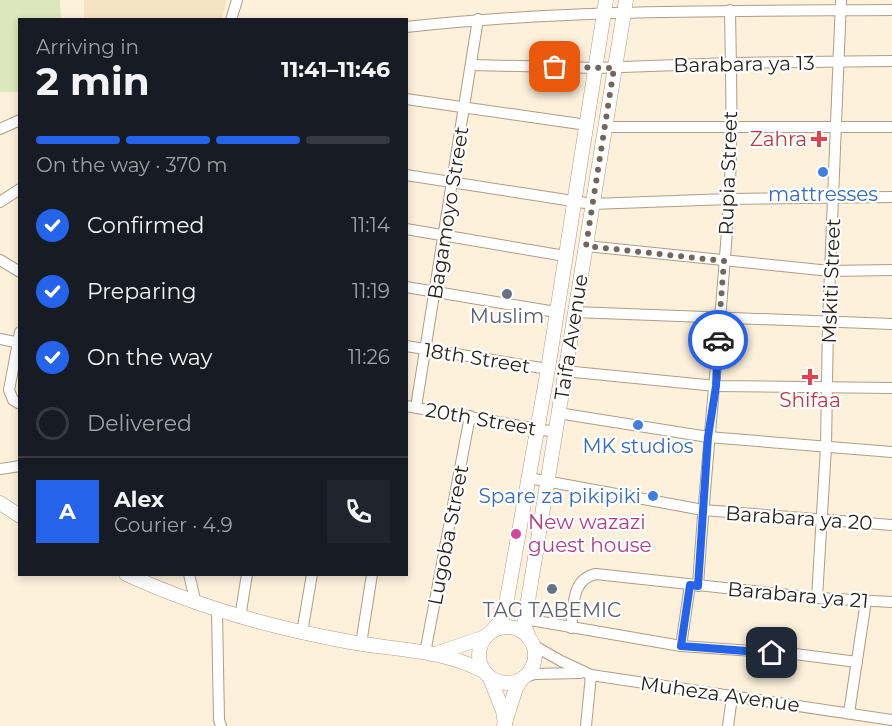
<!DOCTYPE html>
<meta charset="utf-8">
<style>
body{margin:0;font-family:Montserrat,sans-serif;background:#20242c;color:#f1f3f6;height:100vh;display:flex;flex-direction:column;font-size:22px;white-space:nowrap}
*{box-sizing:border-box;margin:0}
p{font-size:20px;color:#9ea1a6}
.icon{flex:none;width:33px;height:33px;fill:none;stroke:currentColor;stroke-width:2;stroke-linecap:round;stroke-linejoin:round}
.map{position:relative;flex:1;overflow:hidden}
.panel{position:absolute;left:18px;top:18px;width:390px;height:558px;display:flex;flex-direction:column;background:#171b24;border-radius:0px;box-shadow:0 3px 9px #0003}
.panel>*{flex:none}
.pin{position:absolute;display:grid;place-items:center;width:51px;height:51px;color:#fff;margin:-26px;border-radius:12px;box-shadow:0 3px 9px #0006}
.courier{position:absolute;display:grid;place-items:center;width:60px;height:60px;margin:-30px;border:4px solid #2563eb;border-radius:50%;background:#fff;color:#222;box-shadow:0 2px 8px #0007}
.summary em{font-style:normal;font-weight:700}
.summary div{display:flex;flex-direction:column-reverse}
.summary{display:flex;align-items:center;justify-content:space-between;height:102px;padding:0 18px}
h1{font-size:39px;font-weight:700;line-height:45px}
.bar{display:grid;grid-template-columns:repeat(4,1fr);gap:9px 6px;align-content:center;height:72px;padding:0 18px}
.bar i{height:8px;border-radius:4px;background:#363941}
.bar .selected{background:#2563eb}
.bar p{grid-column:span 4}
.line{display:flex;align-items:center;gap:15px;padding:0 18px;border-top:2px solid #363941}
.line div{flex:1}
.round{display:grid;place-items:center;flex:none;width:63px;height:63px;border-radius:0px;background:#20242c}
ol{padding:0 18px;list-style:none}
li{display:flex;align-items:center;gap:18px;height:66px}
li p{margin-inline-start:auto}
li .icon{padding:6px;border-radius:50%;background:#2563eb;color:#fff;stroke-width:4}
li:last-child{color:#9ea1a6}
li i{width:33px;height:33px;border:3px solid #363941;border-radius:50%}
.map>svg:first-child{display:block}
.built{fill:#f6e3c3}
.green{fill:#dde7bd}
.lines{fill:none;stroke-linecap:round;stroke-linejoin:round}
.minor-casing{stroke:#ac9e86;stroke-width:12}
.major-casing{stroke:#ac9e86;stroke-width:15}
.minor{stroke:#fff;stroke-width:10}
.major{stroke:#fff;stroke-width:14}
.done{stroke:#71685b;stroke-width:6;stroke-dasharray:0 10.8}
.route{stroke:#2563eb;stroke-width:8}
.health-dot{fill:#e0444e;stroke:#fff;stroke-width:2}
.shop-dot{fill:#3f7fe0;stroke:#fff;stroke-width:2}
.worship-dot{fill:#6b7280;stroke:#fff;stroke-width:2}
.hotel-dot{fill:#d1479c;stroke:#fff;stroke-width:2}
.labels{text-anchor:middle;stroke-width:4.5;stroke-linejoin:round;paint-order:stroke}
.street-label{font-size:20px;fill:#251f16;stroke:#fff}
.health-label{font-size:20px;fill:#be3a42;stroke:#fff;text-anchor:end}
.shop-label{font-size:20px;fill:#366cbe;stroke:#fff}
.worship-label{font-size:20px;fill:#5b616d;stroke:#fff}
.hotel-label{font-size:20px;fill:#b23c85;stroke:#fff;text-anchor:start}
</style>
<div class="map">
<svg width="892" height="726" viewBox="0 0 892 726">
<rect width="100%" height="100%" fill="#fdf1dc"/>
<!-- built -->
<polygon class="built" points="84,0 227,0 222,20 84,19"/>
<!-- green -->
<polygon class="green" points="0,0 60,0 61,19 20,20 19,92 0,92"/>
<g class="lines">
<defs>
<g id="minor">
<polyline points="231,20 237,0"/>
<path d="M 406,27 C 569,9 729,11 892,10"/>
<polyline points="472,65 596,68 731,63 892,61"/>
<polyline points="406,99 587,125"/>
<polyline points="605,127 892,127"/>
<polyline points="0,129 20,120"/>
<polyline points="406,175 592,204 729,199 892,197"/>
<polyline points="0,202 20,189"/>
<polyline points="406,229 565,256"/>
<polyline points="586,246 830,271 892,270"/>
<polyline points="0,260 20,272"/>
<polyline points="406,287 556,312"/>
<polyline points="574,312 892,324"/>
<polyline points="20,332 9,390 13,400 20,404"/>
<polyline points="0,339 20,343"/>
<polyline points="406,346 548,369"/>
<polyline points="564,371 716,386 892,388"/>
<polyline points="406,406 555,432"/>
<polyline points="416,407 478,19"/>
<polyline points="558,413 708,437 892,452"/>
<polyline points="0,469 20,466"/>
<polyline points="529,478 703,510 892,525"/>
<polyline points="189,574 196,604"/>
<path d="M 698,586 C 706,457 721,330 729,201 C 733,138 731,74 730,10"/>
<polyline points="817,598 826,447 828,322 841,0"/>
<polyline points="217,611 219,720 221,726"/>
<polyline points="240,618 247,574"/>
<polyline points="525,619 681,646 795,654 857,662"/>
<path d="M 571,628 C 574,606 571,579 596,574 L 817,598 L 892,602"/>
<polyline points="302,633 312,574"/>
<polyline points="361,644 372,574"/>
<polyline points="533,645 561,661 591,675 892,720"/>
<polyline points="681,646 690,585"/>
<polyline points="425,653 470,416"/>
<polyline points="525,677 535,674 580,673"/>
<polyline points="849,713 866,601"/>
<polyline points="586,726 591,675"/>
<polyline points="728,726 732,697"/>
</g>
<g id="major">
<polyline points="0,503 20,516"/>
<path d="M 126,574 C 197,607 269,627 345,641 C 391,650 442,649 483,671"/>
<circle cx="507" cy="655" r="28"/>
<polyline points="491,632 501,621 505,610 548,369 606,0"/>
<polyline points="529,638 524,624 525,619 626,0"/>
<polyline points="435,654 485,637"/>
<polyline points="490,678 503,711 505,724"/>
<polyline points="504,726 516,688 521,680"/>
</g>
</defs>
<!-- minor casing -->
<use href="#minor" class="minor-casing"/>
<!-- major casing -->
<use href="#major" class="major-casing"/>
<!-- minor -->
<use href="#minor" class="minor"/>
<!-- major -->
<use href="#major" class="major"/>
</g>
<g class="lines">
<!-- done -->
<polyline class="done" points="555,67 614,68 586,246 724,261 718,340"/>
<!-- route -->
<polyline class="route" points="718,340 716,386 708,437 698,586 690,585 681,646 772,653"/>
</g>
<!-- markers -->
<g class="health-dot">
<path d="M816 130h6v6h6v6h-6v6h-6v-6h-6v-6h6z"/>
<path d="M807 368h6v6h6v6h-6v6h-6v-6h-6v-6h6z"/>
</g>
<g class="shop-dot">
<circle cx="823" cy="172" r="6"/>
<circle cx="638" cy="425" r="6"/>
<circle cx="653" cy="496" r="6"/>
</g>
<g class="worship-dot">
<circle cx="507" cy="294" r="6"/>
<circle cx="552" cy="589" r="6"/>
</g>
<circle class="hotel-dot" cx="516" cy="534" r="6"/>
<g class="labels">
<!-- street labels -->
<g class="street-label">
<text transform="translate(744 64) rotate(-1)" y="7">Barabara ya 13</text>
<text transform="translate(728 173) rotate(-88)" y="7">Rupia Street</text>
<text transform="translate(448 213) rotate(-81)" y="7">Bagamoyo Street</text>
<text transform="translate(831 281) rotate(-88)" y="7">Mskiti Street</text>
<text transform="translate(571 337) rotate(-81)" y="7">Taifa Avenue</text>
<text transform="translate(477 358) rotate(9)" y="7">18th Street</text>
<text transform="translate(481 419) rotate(10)" y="7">20th Street</text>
<text transform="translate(799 518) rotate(4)" y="7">Barabara ya 20</text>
<text transform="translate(448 535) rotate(-79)" y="7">Lugoba Street</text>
<text transform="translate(798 595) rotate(5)" y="7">Barabara ya 21</text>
<text transform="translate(720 694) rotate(8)" y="7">Muheza Avenue</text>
</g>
<!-- health labels -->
<g class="health-label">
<text x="807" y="146">Zahra</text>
<text x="810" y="407" text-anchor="middle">Shifaa</text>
</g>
<!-- shop labels -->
<g class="shop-label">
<text x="823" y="201">mattresses</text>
<text x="638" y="453">MK studios</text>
<text x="641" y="503" text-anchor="end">Spare za pikipiki</text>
</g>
<!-- worship labels -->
<g class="worship-label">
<text x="507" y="323">Muslim</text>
<text x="552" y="617">TAG TABEMIC</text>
</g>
<!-- hotel labels -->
<g class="hotel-label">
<text x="528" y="529">New wazazi<tspan x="528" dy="23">guest house</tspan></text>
</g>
</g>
</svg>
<div class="pin" style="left:555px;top:67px;background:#ea580c"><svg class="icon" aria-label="bag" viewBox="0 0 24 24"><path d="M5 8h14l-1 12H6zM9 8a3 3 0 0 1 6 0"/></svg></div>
<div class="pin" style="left:772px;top:653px;background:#1f2937"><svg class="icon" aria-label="home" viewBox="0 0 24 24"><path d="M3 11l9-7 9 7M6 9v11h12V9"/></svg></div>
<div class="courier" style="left:718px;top:340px"><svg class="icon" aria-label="car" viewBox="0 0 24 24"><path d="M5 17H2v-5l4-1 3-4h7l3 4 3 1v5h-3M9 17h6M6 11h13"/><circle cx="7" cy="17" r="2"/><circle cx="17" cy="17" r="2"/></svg></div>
<section class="panel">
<div class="summary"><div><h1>2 min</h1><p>Arriving in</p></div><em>11:41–11:46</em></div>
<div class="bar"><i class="selected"></i><i class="selected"></i><i class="selected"></i><i></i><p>On the way · 370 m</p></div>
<ol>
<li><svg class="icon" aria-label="check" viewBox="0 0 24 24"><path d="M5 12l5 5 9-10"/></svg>Confirmed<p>11:14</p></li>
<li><svg class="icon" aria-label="check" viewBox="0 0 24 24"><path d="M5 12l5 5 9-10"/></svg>Preparing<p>11:19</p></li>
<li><svg class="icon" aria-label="check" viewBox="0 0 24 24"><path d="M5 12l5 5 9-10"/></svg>On the way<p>11:26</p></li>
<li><i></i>Delivered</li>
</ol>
<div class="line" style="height:108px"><b class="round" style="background:#2563eb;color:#fff">A</b><div><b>Alex</b><p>Courier · 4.9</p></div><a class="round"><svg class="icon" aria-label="phone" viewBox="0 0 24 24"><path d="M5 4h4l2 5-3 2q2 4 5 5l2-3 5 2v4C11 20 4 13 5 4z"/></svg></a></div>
</section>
</div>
